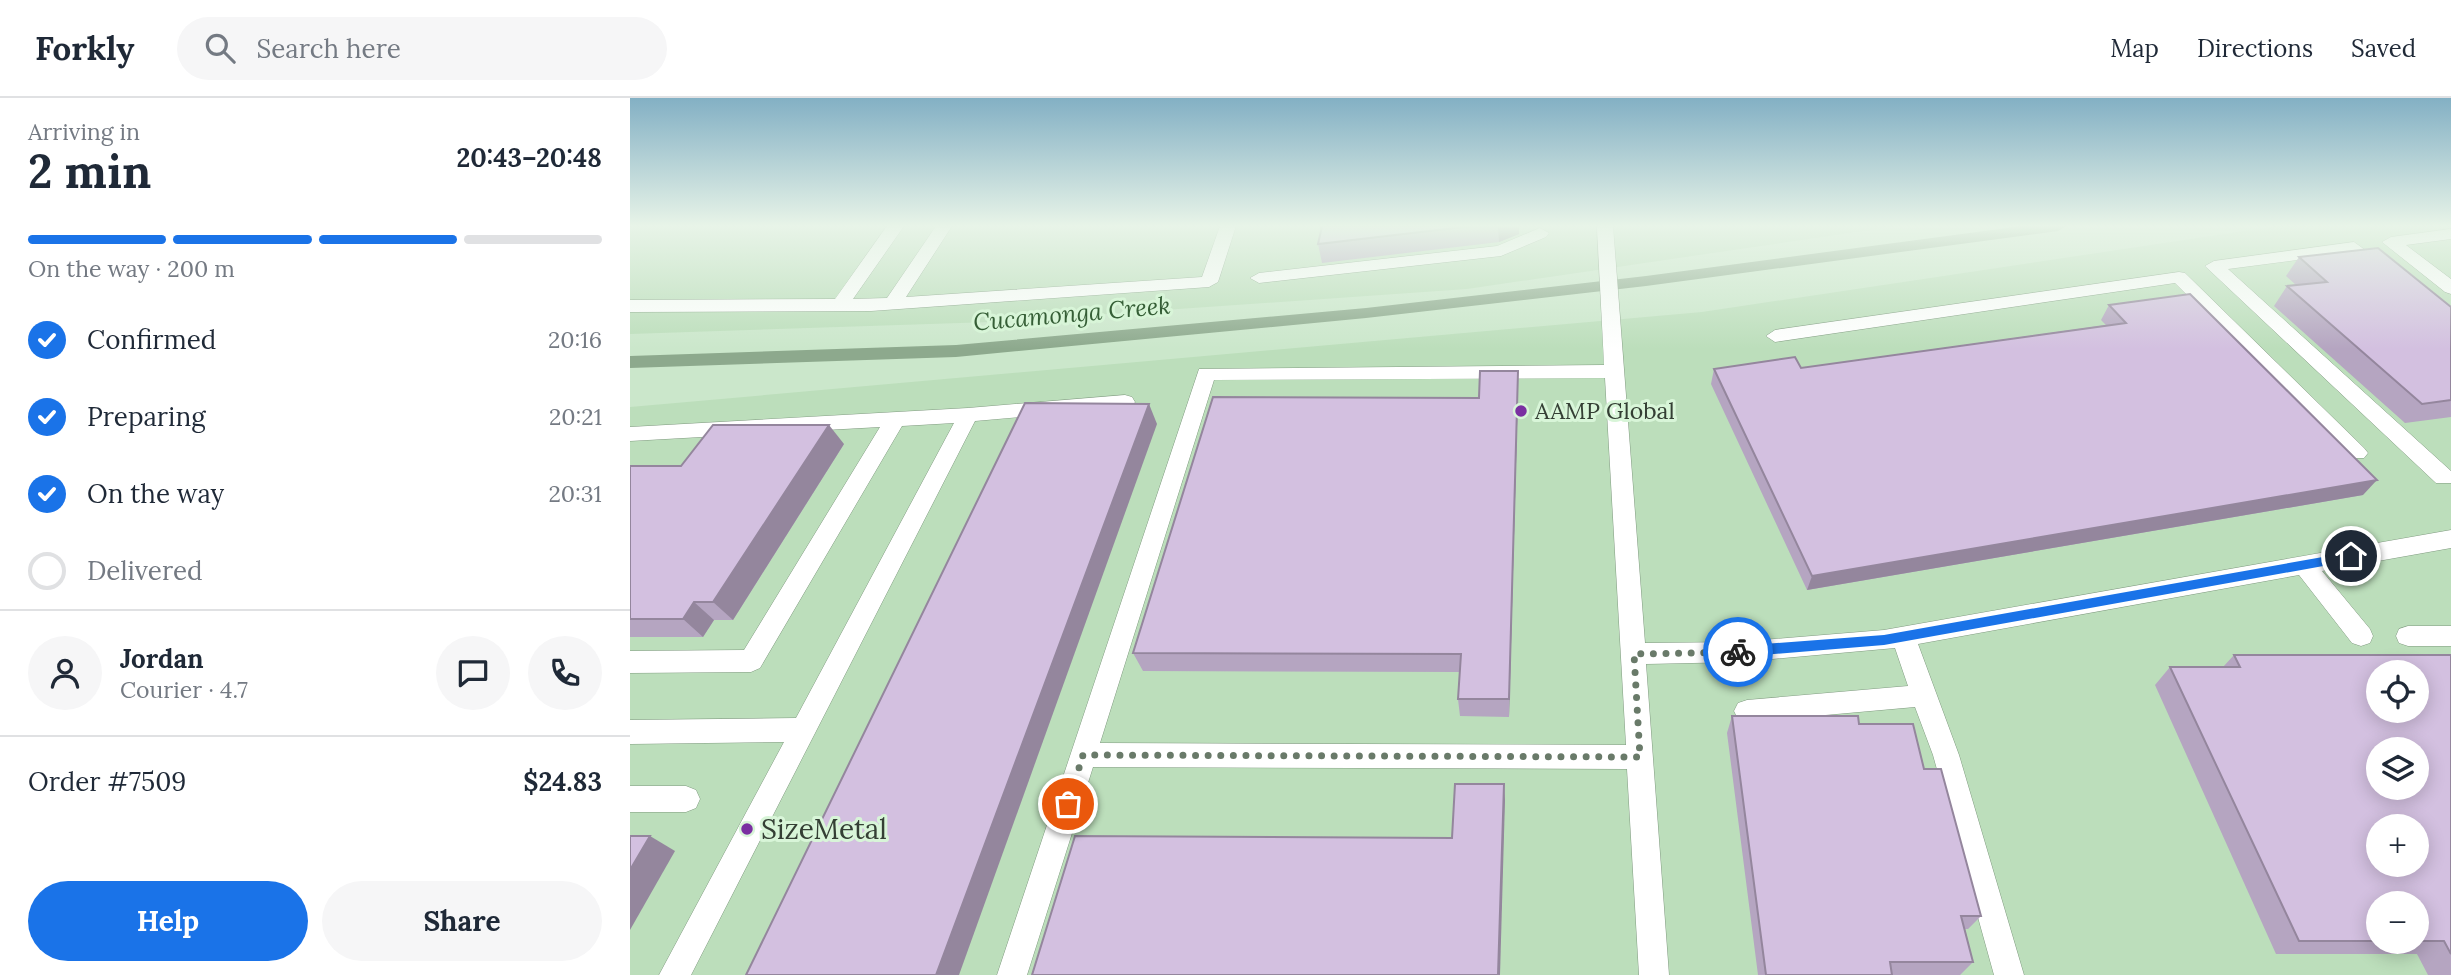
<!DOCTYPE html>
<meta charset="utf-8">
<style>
body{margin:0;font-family:Lora,serif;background:#f6f6f7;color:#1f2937;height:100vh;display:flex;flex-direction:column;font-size:26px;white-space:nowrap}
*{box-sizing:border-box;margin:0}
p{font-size:23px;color:#747a83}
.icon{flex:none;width:38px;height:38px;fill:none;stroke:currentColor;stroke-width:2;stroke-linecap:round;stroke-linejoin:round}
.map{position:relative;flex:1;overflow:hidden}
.sheet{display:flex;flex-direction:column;background:#fff;width:630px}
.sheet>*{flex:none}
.controls{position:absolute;left:1736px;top:562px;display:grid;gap:14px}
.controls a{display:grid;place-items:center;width:63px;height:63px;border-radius:50%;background:#fff;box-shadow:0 4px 18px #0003;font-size:35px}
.pin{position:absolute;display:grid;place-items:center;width:60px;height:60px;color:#fff;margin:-30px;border:4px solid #fff;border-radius:50%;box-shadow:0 2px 7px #0007}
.courier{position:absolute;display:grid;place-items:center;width:70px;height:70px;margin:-35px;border:5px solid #1a73e8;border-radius:50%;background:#fff;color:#222;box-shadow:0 2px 9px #0007}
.headline em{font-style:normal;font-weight:700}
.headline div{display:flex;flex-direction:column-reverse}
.headline{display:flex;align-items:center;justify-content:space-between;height:119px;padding:0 28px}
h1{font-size:46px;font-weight:700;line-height:52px}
.bar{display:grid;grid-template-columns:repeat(4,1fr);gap:10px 7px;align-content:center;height:84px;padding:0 28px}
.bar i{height:9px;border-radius:5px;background:#e0e1e3}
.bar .selected{background:#1a73e8}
.bar p{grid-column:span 4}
.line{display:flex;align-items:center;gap:18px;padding:0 28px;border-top:2px solid #e0e1e3}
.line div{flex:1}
.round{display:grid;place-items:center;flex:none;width:74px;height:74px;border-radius:37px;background:#f6f6f7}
ol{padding:0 28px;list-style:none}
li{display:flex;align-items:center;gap:21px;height:77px}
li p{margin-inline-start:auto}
li .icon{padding:7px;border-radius:50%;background:#1a73e8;color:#fff;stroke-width:4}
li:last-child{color:#747a83}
li i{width:38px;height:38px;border:4px solid #e0e1e3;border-radius:50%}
.action{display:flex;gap:14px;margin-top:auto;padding:14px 28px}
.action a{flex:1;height:80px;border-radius:42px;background:#1a73e8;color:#fff;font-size:28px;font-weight:700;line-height:80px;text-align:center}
.action a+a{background:#f6f6f7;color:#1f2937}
header{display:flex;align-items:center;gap:42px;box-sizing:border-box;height:98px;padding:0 35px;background:#fff;border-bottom:2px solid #e0e1e3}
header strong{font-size:33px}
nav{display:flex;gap:38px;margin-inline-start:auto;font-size:24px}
.search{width:490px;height:63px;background:#f6f6f7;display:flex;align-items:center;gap:18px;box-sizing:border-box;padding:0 24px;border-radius:38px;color:#747a83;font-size:26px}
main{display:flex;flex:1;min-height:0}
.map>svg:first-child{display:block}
.built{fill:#bcdebb;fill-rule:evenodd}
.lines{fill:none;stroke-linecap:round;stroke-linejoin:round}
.canal{fill:#8da98d;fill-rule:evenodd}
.minor-casing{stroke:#809a80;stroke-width:1}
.minor{fill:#fff;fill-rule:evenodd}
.wall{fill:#b5a5c1;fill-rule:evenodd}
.shaded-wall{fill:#94869d}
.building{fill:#d3c0e0;stroke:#94869d;stroke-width:2;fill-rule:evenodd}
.route{fill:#1a73e8}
.done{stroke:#697a69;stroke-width:7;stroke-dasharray:0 12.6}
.poi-dot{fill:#7a2fa1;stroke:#d8f5d8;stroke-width:2.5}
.labels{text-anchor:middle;stroke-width:6;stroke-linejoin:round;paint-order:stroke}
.poi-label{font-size:23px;fill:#343f34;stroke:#d8f5d8;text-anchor:start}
.water-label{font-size:24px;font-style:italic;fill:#355e36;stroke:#d8f5d8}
.near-poi-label{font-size:28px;fill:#343f34;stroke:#d8f5d8;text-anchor:start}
</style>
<header>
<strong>Forkly</strong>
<div class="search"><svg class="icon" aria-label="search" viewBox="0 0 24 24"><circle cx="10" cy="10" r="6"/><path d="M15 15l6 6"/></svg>Search here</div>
<nav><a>Map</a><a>Directions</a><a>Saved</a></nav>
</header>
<main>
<section class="sheet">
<div class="headline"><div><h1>2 min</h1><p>Arriving in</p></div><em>20:43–20:48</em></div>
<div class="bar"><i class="selected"></i><i class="selected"></i><i class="selected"></i><i></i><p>On the way · 200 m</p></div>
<ol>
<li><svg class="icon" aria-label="check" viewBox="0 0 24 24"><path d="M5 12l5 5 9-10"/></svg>Confirmed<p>20:16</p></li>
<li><svg class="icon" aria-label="check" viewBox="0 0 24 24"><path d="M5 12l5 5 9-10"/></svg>Preparing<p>20:21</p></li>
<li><svg class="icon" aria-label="check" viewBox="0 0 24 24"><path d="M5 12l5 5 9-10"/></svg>On the way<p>20:31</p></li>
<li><i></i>Delivered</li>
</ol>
<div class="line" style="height:126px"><a class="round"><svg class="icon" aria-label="person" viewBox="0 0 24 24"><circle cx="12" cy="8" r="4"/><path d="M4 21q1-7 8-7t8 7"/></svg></a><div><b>Jordan</b><p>Courier · 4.7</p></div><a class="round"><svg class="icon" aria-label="chat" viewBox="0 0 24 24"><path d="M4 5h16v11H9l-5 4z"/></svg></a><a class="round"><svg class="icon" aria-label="phone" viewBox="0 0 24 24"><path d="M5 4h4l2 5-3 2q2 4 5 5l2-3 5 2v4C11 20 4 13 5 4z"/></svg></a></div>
<div class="line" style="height:91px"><div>Order #7509</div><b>$24.83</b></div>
<div class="action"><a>Help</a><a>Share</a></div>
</section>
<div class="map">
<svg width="1821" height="877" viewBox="0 0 1821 877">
<rect width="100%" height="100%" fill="#cbe7cb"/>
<!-- built -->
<g class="built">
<polygon points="0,128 1267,128 837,191 361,224 0,236"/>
<path d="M 1648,128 L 1821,128 L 1821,877 L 0,877 L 0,309 L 1072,214 ZM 1748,574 L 1787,574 L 1787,612 L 1748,612 ZM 1748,651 L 1787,651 L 1787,690 L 1748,690 ZM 1748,728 L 1787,728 L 1787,766 L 1748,766 ZM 1748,805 L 1787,805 L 1787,844 L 1748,844 Z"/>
</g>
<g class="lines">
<!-- canal -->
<polygon class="canal" points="1392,128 1436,128 1428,133 1016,188 736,220 326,259 0,270 0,258 326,247 736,210 1016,178"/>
<defs>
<g id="minor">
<polygon points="257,128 274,128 223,201 257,200 306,128 322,128 276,199 572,179 590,128 606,128 588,184 579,189 241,213 0,214 0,202 205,201"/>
<path d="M 967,128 L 983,128 L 1015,545 L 1109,544 L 1254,532 L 1821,432 L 1821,450 L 1692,473 L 1740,531 L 1743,538 L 1740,545 L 1731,548 L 1722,545 L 1669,477 L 1288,546 L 1329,657 L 1394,877 L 1364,877 L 1303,657 L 1285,609 L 1117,624 L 1108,621 L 1104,613 L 1108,605 L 1117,602 L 1278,588 L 1265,550 L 1109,564 L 1016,566 L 1039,877 L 1009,877 L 997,671 L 463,669 L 397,877 L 367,877 L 569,271 L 974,267 ZM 975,280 L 996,647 L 470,645 L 584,282 Z"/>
<polygon points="910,130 919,135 916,139 871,158 629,185 620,180 629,175 867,148"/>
<polygon points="1821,131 1821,141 1776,147 1821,181 1821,196 1815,194 1752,144 1761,139"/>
<polygon points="1724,144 1756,167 1759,171 1756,175 1744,175 1720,155 1598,171 1821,373 1821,385 1806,385 1575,168 1584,163"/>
<polygon points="1549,174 1555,175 1734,350 1738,355 1734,360 1720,360 1545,185 1145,244 1136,238 1145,232"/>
<polygon points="495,297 502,299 505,304 502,309 345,323 61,877 29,877 154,644 0,646 0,622 166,620 324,325 272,328 130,570 121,574 0,575 0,553 114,552 250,329 0,343 0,329 338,310"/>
<polygon points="1778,528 1821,528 1821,548 1778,548 1769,545 1766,538 1769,531"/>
<polygon points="0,688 56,688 66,692 70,701 66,710 56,714 0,714"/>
</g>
</defs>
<!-- minor casing -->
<use href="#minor" class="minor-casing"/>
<!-- minor -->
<use href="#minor" class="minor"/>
</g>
<!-- wall -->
<g class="wall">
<polygon points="692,128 889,128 889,136 869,144 692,165 688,146"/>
<polygon points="1669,159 1821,209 1821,319 1775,325 1644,208 1657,188 1666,187 1656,178"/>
<polygon points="1479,207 1733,397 1177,492 1081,286 1084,271 1171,270 1476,227 1471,222"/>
<polygon points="888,273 888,293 879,619 830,618 828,601 830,574 513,573 503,555 849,300"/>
<polygon points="214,346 103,522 84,522 73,539 0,539 0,368 51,368"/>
<path d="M 1604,557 L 1821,557 L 1821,877 L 1798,877 L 1787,856 L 1646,856 L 1525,587 L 1540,569 L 1593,569 ZM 1748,805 L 1787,805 L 1787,844 L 1748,844 Z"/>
<polygon points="1102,618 1229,626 1294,671 1351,818 1338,831 1335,831 1343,864 1330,877 1128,877 1097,635"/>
</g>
<!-- shaded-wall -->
<g class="shaded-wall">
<polygon points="868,128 889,128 889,136 869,144"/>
<polygon points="888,273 888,293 879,619 879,601"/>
<polygon points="519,306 527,326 329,877 306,877"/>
<polygon points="199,327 214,346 103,522 83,504"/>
<polygon points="1747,382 1733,397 1177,492 1182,478"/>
<polygon points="64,504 84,522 73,539 53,521"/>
<polygon points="874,686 875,702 870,877 868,877"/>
<polygon points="20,738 45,753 0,832 0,772"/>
</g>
<!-- building -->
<g class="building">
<polygon points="692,128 842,128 688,146"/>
<polygon points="1748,150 1821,209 1821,302 1792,306 1657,188 1697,184 1669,159"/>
<polygon points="1560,196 1747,382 1182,478 1084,271 1165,259 1171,270 1496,225 1479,207"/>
<polygon points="850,273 888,273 879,601 828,601 831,556 503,555 583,299 849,300"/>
<polygon points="395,305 519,306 306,877 116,877"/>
<polygon points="83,327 199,327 83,504 64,504 53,521 0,521 0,368 51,368"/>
<path d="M 1604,557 L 1821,557 L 1821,856 L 1814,843 L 1787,843 L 1787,805 L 1748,805 L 1748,843 L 1669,843 L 1540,569 L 1610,569 ZM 1748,574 L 1787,574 L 1787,612 L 1748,612 ZM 1748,651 L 1787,651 L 1787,690 L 1748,690 ZM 1748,728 L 1787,728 L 1787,766 L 1748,766 Z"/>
<polygon points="1102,618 1228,618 1229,626 1283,626 1294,671 1311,671 1351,818 1331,818 1343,864 1260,864 1262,877 1136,877"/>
<polygon points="825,686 874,686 868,877 402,877 445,738 822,740"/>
<polygon points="0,738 20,738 0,772"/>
</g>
<!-- sky -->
<linearGradient id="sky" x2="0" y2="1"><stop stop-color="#83b0c4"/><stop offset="0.51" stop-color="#e8f4e8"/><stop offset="1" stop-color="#e8f4e8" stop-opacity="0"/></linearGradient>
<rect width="1821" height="251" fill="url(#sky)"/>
<!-- route -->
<polygon class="route" points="1721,454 1727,458 1721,463 1254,547 1108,559 1101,554 1108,548 1254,537"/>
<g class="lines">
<!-- done -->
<polyline class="done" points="438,706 453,657 1010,659 1004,556 1108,554"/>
</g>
<!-- markers -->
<g class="poi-dot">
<circle cx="891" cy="313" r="7"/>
<circle cx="117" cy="731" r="7"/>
</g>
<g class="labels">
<!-- poi labels -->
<g class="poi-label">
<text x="905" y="321">AAMP Global</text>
</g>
<!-- water labels -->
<g class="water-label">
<text transform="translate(442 216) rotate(-5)" y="8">Cucamonga Creek</text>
</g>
<!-- near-poi labels -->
<g class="near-poi-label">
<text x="131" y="741">SizeMetal</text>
</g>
</g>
</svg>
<div class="controls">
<a><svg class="icon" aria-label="locate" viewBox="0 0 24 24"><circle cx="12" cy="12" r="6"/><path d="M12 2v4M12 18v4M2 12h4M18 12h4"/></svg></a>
<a><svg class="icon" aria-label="layers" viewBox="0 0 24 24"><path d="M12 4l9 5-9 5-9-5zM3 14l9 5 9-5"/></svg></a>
<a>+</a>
<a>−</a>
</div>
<div class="pin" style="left:438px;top:706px;background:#ea580c"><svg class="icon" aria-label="bag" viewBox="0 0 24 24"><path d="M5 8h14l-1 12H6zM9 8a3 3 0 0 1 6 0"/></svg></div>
<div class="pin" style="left:1721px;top:458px;background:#1f2937"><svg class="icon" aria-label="home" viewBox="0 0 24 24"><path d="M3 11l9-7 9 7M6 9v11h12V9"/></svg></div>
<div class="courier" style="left:1108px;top:554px"><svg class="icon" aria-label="bike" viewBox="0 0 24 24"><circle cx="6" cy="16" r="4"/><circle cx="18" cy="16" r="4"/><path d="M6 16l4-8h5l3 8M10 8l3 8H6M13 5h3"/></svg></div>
</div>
</main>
